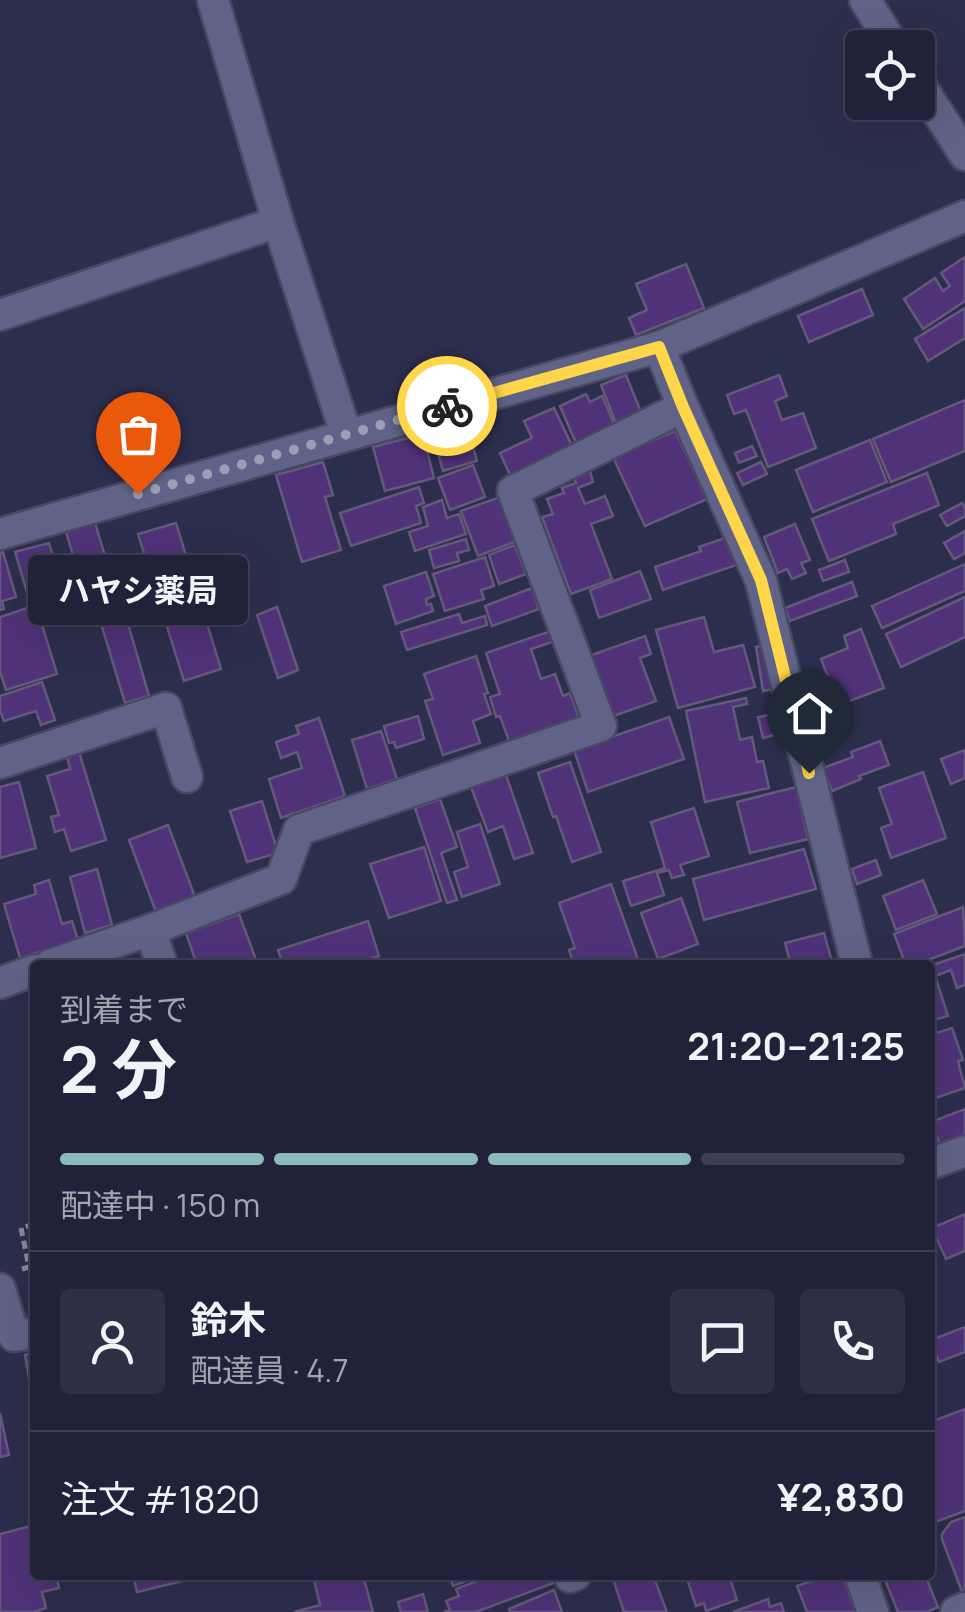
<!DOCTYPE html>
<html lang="ja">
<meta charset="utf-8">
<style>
body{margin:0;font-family:Manrope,"Noto Sans JP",sans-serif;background:#2d2f45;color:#f1f3f6;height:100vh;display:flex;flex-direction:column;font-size:38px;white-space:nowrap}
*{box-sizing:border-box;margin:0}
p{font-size:32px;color:#a2a4af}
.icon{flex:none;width:55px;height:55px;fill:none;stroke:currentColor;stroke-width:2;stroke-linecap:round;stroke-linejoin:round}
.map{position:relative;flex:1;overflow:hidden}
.panel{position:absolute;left:30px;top:960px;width:905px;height:620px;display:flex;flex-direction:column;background:#21223a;border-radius:10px;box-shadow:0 10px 40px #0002,0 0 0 2px #3e3f54}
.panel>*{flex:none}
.tools{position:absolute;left:845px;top:30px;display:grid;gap:20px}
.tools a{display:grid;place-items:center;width:90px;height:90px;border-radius:10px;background:#21223a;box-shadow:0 10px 40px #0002,0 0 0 2px #3e3f54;font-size:50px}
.pin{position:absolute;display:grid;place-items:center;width:85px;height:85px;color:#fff;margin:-102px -42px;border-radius:50% 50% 50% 0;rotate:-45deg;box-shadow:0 0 10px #0007}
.pin .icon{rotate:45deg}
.courier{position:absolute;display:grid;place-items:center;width:100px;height:100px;margin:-50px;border:8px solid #ffd54a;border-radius:50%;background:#fff;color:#222;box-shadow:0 2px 12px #0007}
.bubble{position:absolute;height:70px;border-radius:10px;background:#21223a;box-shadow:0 10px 40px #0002,0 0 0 2px #3e3f54;font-size:32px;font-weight:700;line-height:70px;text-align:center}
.headline em{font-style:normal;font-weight:700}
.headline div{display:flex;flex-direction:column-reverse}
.headline{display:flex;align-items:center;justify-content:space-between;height:170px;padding:0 30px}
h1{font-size:65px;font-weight:700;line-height:75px}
.bar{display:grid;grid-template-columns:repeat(4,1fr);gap:15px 10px;align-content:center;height:120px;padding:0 30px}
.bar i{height:12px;border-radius:8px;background:#3e3f54}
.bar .current{background:#8bbbb9}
.bar p{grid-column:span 4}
.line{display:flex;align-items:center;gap:25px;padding:0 30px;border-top:2px solid #3e3f54}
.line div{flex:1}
.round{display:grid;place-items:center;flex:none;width:105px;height:105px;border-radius:10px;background:#2d2f45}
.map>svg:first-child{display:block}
.building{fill:#4f3278;stroke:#65597b;stroke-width:2.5}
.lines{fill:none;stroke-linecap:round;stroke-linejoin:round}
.minor-casing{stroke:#484863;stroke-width:35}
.path{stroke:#888aa4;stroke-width:5;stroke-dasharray:8 5;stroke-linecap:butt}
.minor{stroke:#606387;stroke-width:30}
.done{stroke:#9c9eb6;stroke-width:10;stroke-dasharray:0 18}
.route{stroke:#ffd54a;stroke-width:12}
</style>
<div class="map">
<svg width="965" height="1612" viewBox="0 0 965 1612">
<rect width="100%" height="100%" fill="#2c2e4d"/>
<!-- building -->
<g class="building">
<polygon points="965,257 965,301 923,329 904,299 935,278 943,291 950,286 941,273"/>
<polygon points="686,264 704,308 636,335 629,318 647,310 636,284"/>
<polygon points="862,289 873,315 809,342 798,316"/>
<polygon points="965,308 965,338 928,361 915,339"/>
<polygon points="626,375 641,412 616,423 601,385"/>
<polygon points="779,375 787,396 775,401 782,420 803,413 816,448 768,467 746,410 734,414 727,395"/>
<polygon points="586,394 590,402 602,396 615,426 576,443 560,406"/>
<polygon points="965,400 965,451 891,482 873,439"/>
<polygon points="554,408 572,446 510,475 500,453 532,438 524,421"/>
<polygon points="466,422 477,461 443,471 432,432"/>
<polygon points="675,431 707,499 645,526 613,457"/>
<polygon points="423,434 434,478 385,491 373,447"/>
<polygon points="870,440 887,482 813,512 796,470"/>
<polygon points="752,446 757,456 739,463 735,453"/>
<polygon points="323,462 333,495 325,497 341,550 302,562 276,475"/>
<polygon points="761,462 767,474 743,485 737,473"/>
<polygon points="473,465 485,497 450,510 438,478"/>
<polygon points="590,471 593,482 578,488 585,504 605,496 613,516 591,524 612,579 571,594 542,517 553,514 547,499 564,493 562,488 576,483 574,477"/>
<polygon points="927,473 939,505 893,524 896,534 829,561 812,519"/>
<polygon points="419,487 424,503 416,506 421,523 351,546 340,513"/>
<polygon points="500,497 517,541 478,556 461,511"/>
<polygon points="442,500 447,518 459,514 466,534 415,551 409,532 428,526 423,507"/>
<polygon points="962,503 965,508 965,516 947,526 940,515"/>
<polygon points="95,523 118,598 89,607 66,532"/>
<polygon points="176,523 221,669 184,681 138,534"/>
<polygon points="795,524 810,560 801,563 806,573 792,579 787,569 778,573 764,537"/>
<polygon points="965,531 965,553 954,559 944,543"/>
<polygon points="733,535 742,563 663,590 655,567 701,551 699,547"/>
<polygon points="466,539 469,550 457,553 459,561 434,568 429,550"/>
<polygon points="49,543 64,593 30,603 15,552"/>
<polygon points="515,545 526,574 499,584 489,555"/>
<polygon points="3,552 16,597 2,601 4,609 0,610 0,553"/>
<polygon points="485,557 494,586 481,590 484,599 445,611 433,574"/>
<polygon points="845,560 849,572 823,581 819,570"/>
<polygon points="965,564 965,591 882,628 872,606"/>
<polygon points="640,571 651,599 599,618 590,590"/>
<polygon points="426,572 434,596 426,599 427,605 431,604 433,611 396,624 384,586"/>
<polygon points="852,582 857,596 790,621 785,608"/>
<polygon points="532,588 539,609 492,626 485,606"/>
<polygon points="965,597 965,637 901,667 886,634"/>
<polygon points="122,603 149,696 125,703 97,610"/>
<polygon points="36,605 57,674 6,690 0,672 0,617"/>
<polygon points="277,607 298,670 278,678 257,615"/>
<polygon points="459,614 462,623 485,616 487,625 407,650 401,632"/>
<polygon points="704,617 714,652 743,645 755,687 678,708 656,630"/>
<polygon points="861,629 884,688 839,705 821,659 848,648 844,636"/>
<polygon points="551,631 555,641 531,649 541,679 555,674 563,696 570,693 579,718 509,741 500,716 496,717 490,697 500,694 486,653"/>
<polygon points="645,636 651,654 640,658 656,701 611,717 589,656"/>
<polygon points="771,644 779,688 763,691 756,647"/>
<polygon points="476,656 488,693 484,694 491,714 473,721 480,743 443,755 425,701 433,699 424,674"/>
<polygon points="42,682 55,720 41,725 36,711 4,721 0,710 0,696"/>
<polygon points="746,698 747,704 733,707 740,740 752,737 757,762 763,761 769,788 705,802 686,711"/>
<polygon points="775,714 779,734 763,738 758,717"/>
<polygon points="418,716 424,739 396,748 394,742 389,743 384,726"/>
<polygon points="669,717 684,759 588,792 574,750"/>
<polygon points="319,718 345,796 281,818 269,779 302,768 297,752 281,758 276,742 299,734 296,726"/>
<polygon points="381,731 397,779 367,789 352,740"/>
<polygon points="880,741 889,765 859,776 861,779 832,791 823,768 853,757 851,752"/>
<polygon points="965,750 965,778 951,784 941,759"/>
<polygon points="79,752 106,840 71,851 64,829 55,832 51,817 59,815 47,776 70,769 67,756"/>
<polygon points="570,762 601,852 572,862 556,816 553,817 538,773"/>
<polygon points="923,772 946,838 891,858 881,828 892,824 879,788"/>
<polygon points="506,775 533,853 514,859 503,826 488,832 471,787"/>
<polygon points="19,782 36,848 0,858 0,787"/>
<polygon points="796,787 808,839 750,853 737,802"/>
<polygon points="440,799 457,847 441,853 457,900 447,903 415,808"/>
<polygon points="262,801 278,853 247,862 230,811"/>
<polygon points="694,808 709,856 680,865 684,875 672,878 669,870 657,873 664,895 631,906 623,881 665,868 651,822"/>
<polygon points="480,824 500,884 462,897 454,872 468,867 457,832"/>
<polygon points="168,825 195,897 156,912 129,840"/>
<polygon points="424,847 441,901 389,918 370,864"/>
<polygon points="804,849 816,889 704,920 693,879"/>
<polygon points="876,860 881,875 857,884 852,869"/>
<polygon points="97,869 112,925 85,933 70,877"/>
<polygon points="49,880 62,924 72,921 78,940 20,958 4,904 36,894 34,885"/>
<polygon points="923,880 937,914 896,930 883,896"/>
<polygon points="611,884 639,962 630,965 574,965 569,950 575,948 559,903"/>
<polygon points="681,898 698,944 658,959 641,913"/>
<polygon points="963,907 965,946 915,965 906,965 894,934"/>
<polygon points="239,914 258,965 197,965 186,933"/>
<polygon points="368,921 379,956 352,965 283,965 278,950"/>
<polygon points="824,933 833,965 791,965 785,943"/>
<polygon points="965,954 965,985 957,988 951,970 935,976 948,1016 930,1021 930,966"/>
<polygon points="952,1028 963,1060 958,1061 965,1088 933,1099 930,1090 930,1035"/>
<polygon points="965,1109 965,1138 941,1147 931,1122"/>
<polygon points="965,1214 965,1251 946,1259 932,1228"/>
<polygon points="965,1327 965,1352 939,1362 931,1340"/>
<polygon points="35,1352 35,1396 32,1396 25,1355"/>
<polygon points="965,1409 965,1511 930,1524 930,1422"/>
<polygon points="0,1413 9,1455 0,1457"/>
<polygon points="965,1517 965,1596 964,1597 942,1539 942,1534 951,1522"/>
<polygon points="35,1525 35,1575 56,1575 59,1588 42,1592 46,1608 34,1612 0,1612 0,1534"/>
<polygon points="133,1575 195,1575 195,1578 137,1592"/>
<polygon points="332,1575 363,1575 373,1612 294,1612 320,1605 314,1580"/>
<polygon points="449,1575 483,1575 453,1586"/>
<polygon points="493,1575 497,1580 510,1575 553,1575 556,1582 476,1612 444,1612 450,1610 446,1601 459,1596 456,1589"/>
<polygon points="634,1575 653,1575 667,1612 624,1612 614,1582"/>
<polygon points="690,1575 729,1575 737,1600 706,1611 704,1603 696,1606 686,1576"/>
<polygon points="829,1575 842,1575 856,1612 807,1612 797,1586"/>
<polygon points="883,1575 925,1575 938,1607 927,1612 898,1612"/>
<polygon points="554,1590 562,1612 510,1612 509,1609"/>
<polygon points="423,1594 428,1612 401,1612 398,1602"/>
<polygon points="768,1599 770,1607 781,1603 784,1612 733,1612"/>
</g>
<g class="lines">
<defs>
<g id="minor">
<polyline points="213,0 278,222 346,434"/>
<polyline points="865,0 895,48"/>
<polyline points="918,82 965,155"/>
<polyline points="0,315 278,222"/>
<polyline points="659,347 683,407 761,581 857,965"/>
<polyline points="0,534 659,347 965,216"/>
<polyline points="0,763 166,708 187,777"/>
<polyline points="150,930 162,965"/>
<polyline points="50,965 150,930 281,879 299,830 601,726 513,491 683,407"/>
<polyline points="0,983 35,970"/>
<polyline points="930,1164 965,1151"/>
<polyline points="0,1289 14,1336 35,1333"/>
<polyline points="569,1575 570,1577 575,1575"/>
<polyline points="860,1575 873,1612"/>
<polyline points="956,1612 965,1608"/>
</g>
</defs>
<!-- minor casing -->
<use href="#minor" class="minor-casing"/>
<!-- path -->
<polyline class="path" points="22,1269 29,1267 21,1228 35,1224"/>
<!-- minor -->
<use href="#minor" class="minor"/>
</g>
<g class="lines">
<!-- done -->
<polyline class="done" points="138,494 447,406"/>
<!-- route -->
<polyline class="route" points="447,406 659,347 683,407 761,580 809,773"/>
</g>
</svg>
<div class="tools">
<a><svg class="icon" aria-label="locate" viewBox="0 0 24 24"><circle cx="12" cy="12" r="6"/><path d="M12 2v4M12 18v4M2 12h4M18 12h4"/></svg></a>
</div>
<div class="pin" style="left:138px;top:494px;background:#ea580c"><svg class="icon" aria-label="bag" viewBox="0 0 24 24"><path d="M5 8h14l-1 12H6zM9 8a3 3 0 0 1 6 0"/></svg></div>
<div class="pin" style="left:809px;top:773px;background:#1f2937"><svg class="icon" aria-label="home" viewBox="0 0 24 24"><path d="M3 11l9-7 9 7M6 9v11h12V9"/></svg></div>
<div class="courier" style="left:447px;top:406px"><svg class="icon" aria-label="bike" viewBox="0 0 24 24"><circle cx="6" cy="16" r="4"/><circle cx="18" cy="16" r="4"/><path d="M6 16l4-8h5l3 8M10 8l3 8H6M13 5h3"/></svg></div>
<div class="bubble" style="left:28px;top:555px;width:220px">ハヤシ薬局</div>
<section class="panel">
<div class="headline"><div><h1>2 分</h1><p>到着まで</p></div><em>21:20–21:25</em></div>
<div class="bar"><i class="current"></i><i class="current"></i><i class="current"></i><i></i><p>配達中 · 150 m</p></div>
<div class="line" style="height:180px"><a class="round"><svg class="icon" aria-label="person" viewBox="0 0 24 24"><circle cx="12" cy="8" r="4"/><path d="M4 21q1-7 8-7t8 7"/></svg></a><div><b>鈴木</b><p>配達員 · 4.7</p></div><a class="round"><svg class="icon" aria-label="chat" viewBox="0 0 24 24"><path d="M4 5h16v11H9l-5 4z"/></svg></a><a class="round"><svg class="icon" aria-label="phone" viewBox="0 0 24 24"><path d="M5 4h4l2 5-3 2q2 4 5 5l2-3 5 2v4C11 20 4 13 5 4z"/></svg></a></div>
<div class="line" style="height:130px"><div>注文 #1820</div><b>¥2,830</b></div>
</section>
</div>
